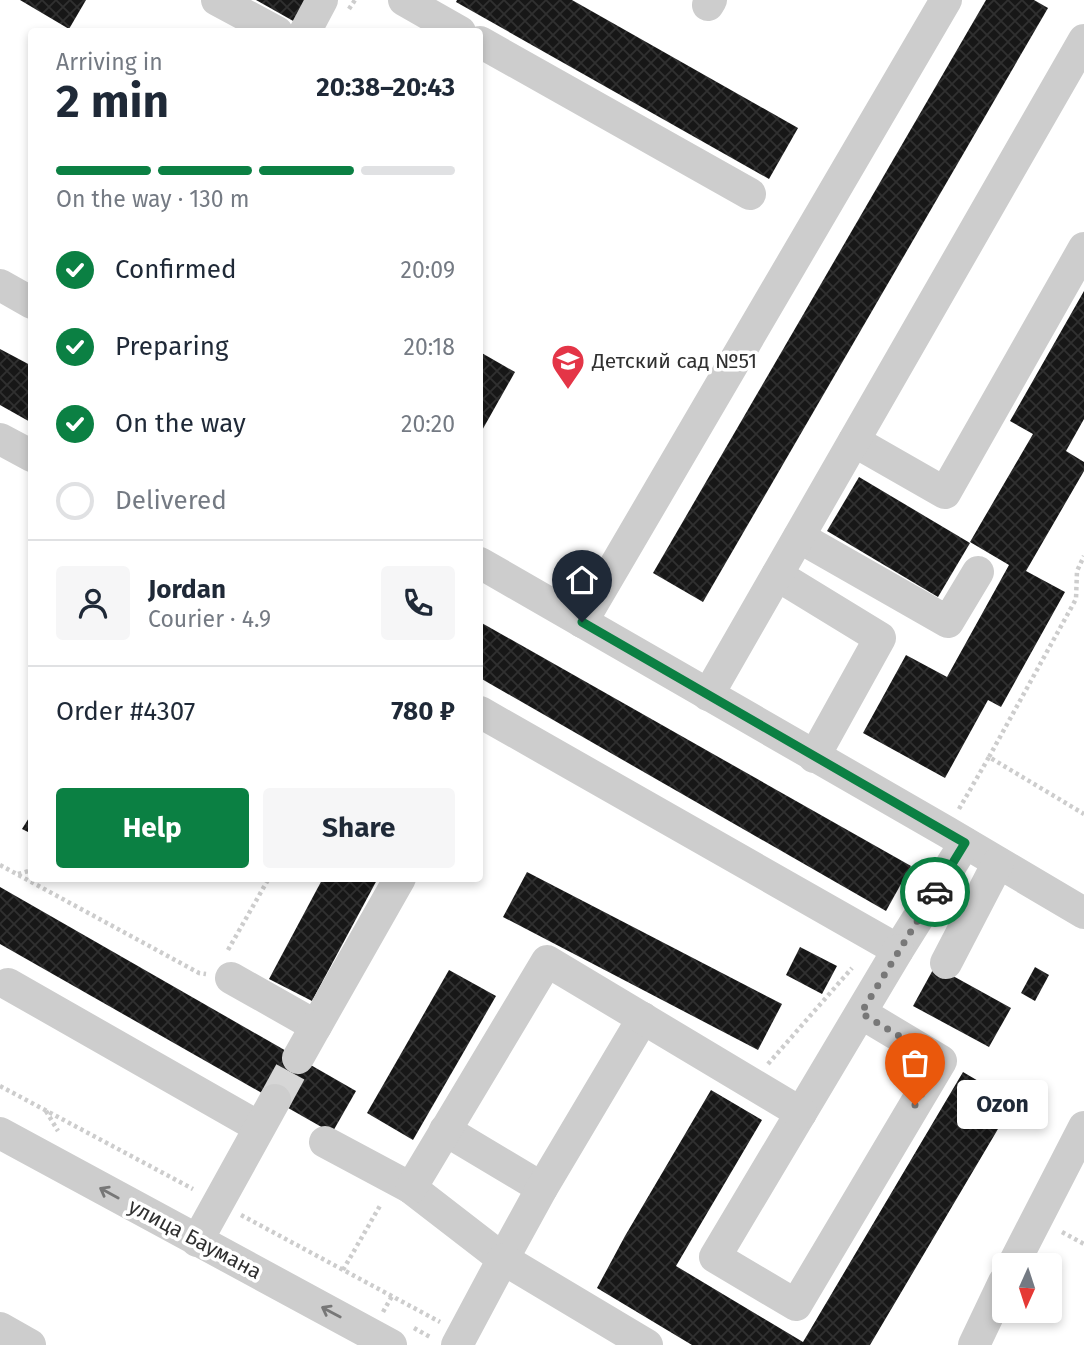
<!DOCTYPE html>
<meta charset="utf-8">
<style>
body{margin:0;font-family:"Fira Sans",sans-serif;background:#f6f6f7;color:#1f2937;height:100vh;display:flex;flex-direction:column;font-size:26px;white-space:nowrap}
*{box-sizing:border-box;margin:0}
p{font-size:23px;color:#747a83}
.icon{flex:none;width:38px;height:38px;fill:none;stroke:currentColor;stroke-width:2;stroke-linecap:round;stroke-linejoin:round}
.map{position:relative;flex:1;overflow:hidden}
.panel{position:absolute;left:28px;top:28px;width:455px;height:854px;display:flex;flex-direction:column;background:#fff;border-radius:7px;box-shadow:0 4px 10px #0003}
.panel>*{flex:none}
.needle{width:46px;rotate:183deg}
.fabs{position:absolute;left:992px;top:1253px;display:grid;gap:14px}
.fabs a{display:grid;place-items:center;width:70px;height:70px;border-radius:7px;background:#fff;box-shadow:0 4px 10px #0003;font-size:35px}
.pin{position:absolute;display:grid;place-items:center;width:60px;height:60px;color:#fff;margin:-72px -30px;border-radius:50% 50% 50% 0;rotate:-45deg;box-shadow:0 0 7px #0007}
.pin .icon{rotate:45deg}
.courier{position:absolute;display:grid;place-items:center;width:70px;height:70px;margin:-35px;border:5px solid #0b8043;border-radius:50%;background:#fff;color:#222;box-shadow:0 2px 9px #0007}
.bubble{position:absolute;height:49px;border-radius:7px;background:#fff;box-shadow:0 4px 10px #0003;font-size:23px;font-weight:700;line-height:49px;text-align:center}
.headline em{font-style:normal;font-weight:700}
.headline div{display:flex;flex-direction:column-reverse}
.headline{display:flex;align-items:center;justify-content:space-between;height:119px;padding:0 28px}
h1{font-size:46px;font-weight:700;line-height:52px}
.bar{display:grid;grid-template-columns:repeat(4,1fr);gap:10px 7px;align-content:center;height:84px;padding:0 28px}
.bar i{height:9px;border-radius:5px;background:#e0e1e3}
.bar .on{background:#0b8043}
.bar p{grid-column:span 4}
.line{display:flex;align-items:center;gap:18px;padding:0 28px;border-top:2px solid #e0e1e3}
.line div{flex:1}
.round{display:grid;place-items:center;flex:none;width:74px;height:74px;border-radius:7px;background:#f6f6f7}
ol{padding:0 28px;list-style:none}
li{display:flex;align-items:center;gap:21px;height:77px}
li p{margin-inline-start:auto}
li .icon{padding:7px;border-radius:50%;background:#0b8043;color:#fff;stroke-width:4}
li:last-child{color:#747a83}
li i{width:38px;height:38px;border:4px solid #e0e1e3;border-radius:50%}
.action{display:flex;gap:14px;margin-top:auto;padding:14px 28px}
.action a{flex:1;height:80px;border-radius:7px;background:#0b8043;color:#fff;font-size:28px;font-weight:700;line-height:80px;text-align:center}
.action a+a{background:#f6f6f7;color:#1f2937}
.map>svg:first-child{display:block}
.building{fill:url(#building-cross-hatch)}
.lines{fill:none;stroke-linecap:round;stroke-linejoin:round}
.minor-tunnel{stroke:#d6d6d6;stroke-width:32;stroke-dasharray:32 16;stroke-linecap:butt}
.path{stroke:#cdcdcd;stroke-width:4.5;stroke-dasharray:3.5 3.5;stroke-linecap:butt}
.minor{stroke:#cdcdcd;stroke-width:32}
.oneway{stroke:#777}
.done{stroke:#787878;stroke-width:7;stroke-dasharray:0 12.6}
.route{stroke:#0b8043;stroke-width:9}
.labels{text-anchor:middle;stroke-width:7;stroke-linejoin:round;paint-order:stroke}
.poi-label{font-size:21px;fill:#303030;stroke:#fff;text-anchor:start}
.street-label{font-size:21px;fill:#303030;stroke:#fff}
</style>
<div class="map">
<svg width="1084" height="1345" viewBox="0 0 1084 1345">
<defs>
<pattern id="building-cross-hatch" width="8" height="8" patternUnits="userSpaceOnUse" patternTransform="scale(1.75)"><rect width="8" height="8" fill="#171717"/><path d="M0 0l8 8M0 8l8-8" fill="none" stroke="#303030"/></pattern>
</defs>
<rect width="100%" height="100%" fill="#fff"/>
<!-- building -->
<g class="building">
<polygon points="20,0 86,0 69,29"/>
<polygon points="256,0 307,0 295,22"/>
<polygon points="457,0 572,0 798,128 769,179 456,2"/>
<polygon points="986,0 1034,0 1048,8 703,602 653,573"/>
<polygon points="1084,291 1084,419 1066,451 1084,462 1084,471 1026,571 1065,592 1001,707 988,700 945,778 863,733 906,655 947,677 1009,565 970,542 1033,434 1010,421"/>
<polygon points="0,349 32,366 32,423 0,405"/>
<polygon points="480,352 515,372 480,434"/>
<polygon points="859,477 970,543 938,597 827,531"/>
<polygon points="480,622 911,866 886,911 480,678"/>
<polygon points="32,813 32,834 22,829"/>
<polygon points="527,872 782,1004 758,1050 503,917"/>
<polygon points="323,878 378,878 312,1001 269,979"/>
<polygon points="0,887 356,1091 332,1133 0,944"/>
<polygon points="800,947 837,966 822,994 786,975"/>
<polygon points="935,966 1011,1008 989,1047 913,1006"/>
<polygon points="1035,967 1049,975 1035,1001 1021,993"/>
<polygon points="449,970 496,996 413,1140 367,1113"/>
<polygon points="963,1072 1014,1102 870,1345 692,1345 597,1288 625,1236 711,1090 762,1120 676,1266 803,1342"/>
</g>
<g class="lines">
<!-- minor-tunnel -->
<polyline class="minor-tunnel" points="275,1100 298,1058"/>
<!-- path -->
<g class="path">
<polyline points="349,9 355,0"/>
<polyline points="989,757 1076,599 1077,571 1084,556"/>
<polyline points="959,809 989,757 1084,814"/>
<polyline points="0,865 199,973 206,974"/>
<polyline points="18,874 32,870"/>
<polyline points="228,950 269,878"/>
<polyline points="768,1064 852,968"/>
<polyline points="0,1086 193,1189"/>
<polyline points="46,1111 58,1131"/>
<polyline points="241,1215 440,1322"/>
<polyline points="1062,1232 1084,1244"/>
<polyline points="343,1270 381,1204"/>
<polyline points="383,1312 392,1296"/>
<polyline points="414,1328 430,1337"/>
</g>
<!-- minor -->
<g class="minor">
<polyline points="217,0 277,32"/>
<polyline points="404,0 460,32"/>
<polyline points="708,5 711,0"/>
<polyline points="305,32 322,0"/>
<polyline points="480,42 750,194"/>
<polyline points="0,285 32,303"/>
<polyline points="0,439 32,456"/>
<polyline points="854,441 945,493 1084,248"/>
<polyline points="799,537 948,622 978,572"/>
<polyline points="480,563 947,832 1084,913"/>
<polyline points="777,575 880,638 814,757"/>
<polyline points="582,622 946,0"/>
<polyline points="708,695 1084,40"/>
<polyline points="480,712 898,950 965,843"/>
<polyline points="946,963 998,863"/>
<polyline points="231,978 316,1026 400,878"/>
<polyline points="8,984 259,1127"/>
<polyline points="861,1013 941,1061 796,1305 715,1257 898,950"/>
<polyline points="298,1058 316,1026"/>
<polyline points="445,1130 542,1188"/>
<polyline points="0,1133 391,1345"/>
<polyline points="325,1142 411,1188 503,1259 542,1188 643,1018"/>
<polyline points="411,1188 547,961 801,1113"/>
<polyline points="197,1241 275,1100"/>
<polyline points="1013,1265 1084,1127"/>
<polyline points="0,1328 30,1345"/>
<polyline points="457,1345 503,1259 647,1345"/>
<polyline points="974,1345 1004,1282"/>
</g>
</g>
<!-- one-way arrows -->
<defs><path id="oneway-shaft" d="M-6 0H5M1.5-3L5.5 0L1.5 3" fill="none" stroke-width="1.6" stroke-linecap="round" stroke-linejoin="round" transform="scale(1.75)"/></defs>
<g class="oneway">
<use href="#oneway-shaft" transform="translate(109 1193) rotate(-151)"/>
<use href="#oneway-shaft" transform="translate(331 1312) rotate(-152)"/>
</g>
<g class="lines">
<!-- done -->
<polyline class="done" points="915,1105 941,1061 861,1013 935,892"/>
<!-- route -->
<polyline class="route" points="582,622 965,843 935,892"/>
</g>
<!-- icons -->
<defs>
<symbol id="school-pin" viewBox="-11 -11 22 30"><path d="M0 17L-7.5 6A9.5 9.5 0 1 1 7.5 6Z" fill="#e43547" stroke="#fff"/><path d="M0-5L7-2L0 1L-7-2ZM-4 1L0 2.5L4 1V4Q0 6-4 4Z" fill="#fff"/></symbol>
</defs>
<g fill-rule="evenodd">
<use href="#school-pin" x="549" y="342" width="38" height="52"/>
</g>
<g class="labels">
<!-- poi labels -->
<g class="poi-label">
<text x="592" y="368">Детский сад №51</text>
</g>
<!-- street labels -->
<g class="street-label">
<text transform="translate(195 1239) rotate(28)" y="7">улица Баумана</text>
</g>
</g>
</svg>
<div class="fabs">
<a><svg class="needle" viewBox="-14 -14 28 28"><path d="M0-13l5 13h-10z" fill="#e53935"/><path d="M0 13l5-13h-10z" fill="#747a83"/></svg></a>
</div>
<div class="pin" style="left:915px;top:1105px;background:#ea580c"><svg class="icon" aria-label="bag" viewBox="0 0 24 24"><path d="M5 8h14l-1 12H6zM9 8a3 3 0 0 1 6 0"/></svg></div>
<div class="pin" style="left:582px;top:622px;background:#1f2937"><svg class="icon" aria-label="home" viewBox="0 0 24 24"><path d="M3 11l9-7 9 7M6 9v11h12V9"/></svg></div>
<div class="courier" style="left:935px;top:892px"><svg class="icon" aria-label="car" viewBox="0 0 24 24"><path d="M5 17H2v-5l4-1 3-4h7l3 4 3 1v5h-3M9 17h6M6 11h13"/><circle cx="7" cy="17" r="2"/><circle cx="17" cy="17" r="2"/></svg></div>
<div class="bubble" style="left:957px;top:1080px;width:91px">Ozon</div>
<section class="panel">
<div class="headline"><div><h1>2 min</h1><p>Arriving in</p></div><em>20:38–20:43</em></div>
<div class="bar"><i class="on"></i><i class="on"></i><i class="on"></i><i></i><p>On the way · 130 m</p></div>
<ol>
<li><svg class="icon" aria-label="check" viewBox="0 0 24 24"><path d="M5 12l5 5 9-10"/></svg>Confirmed<p>20:09</p></li>
<li><svg class="icon" aria-label="check" viewBox="0 0 24 24"><path d="M5 12l5 5 9-10"/></svg>Preparing<p>20:18</p></li>
<li><svg class="icon" aria-label="check" viewBox="0 0 24 24"><path d="M5 12l5 5 9-10"/></svg>On the way<p>20:20</p></li>
<li><i></i>Delivered</li>
</ol>
<div class="line" style="height:126px"><a class="round"><svg class="icon" aria-label="person" viewBox="0 0 24 24"><circle cx="12" cy="8" r="4"/><path d="M4 21q1-7 8-7t8 7"/></svg></a><div><b>Jordan</b><p>Courier · 4.9</p></div><a class="round"><svg class="icon" aria-label="phone" viewBox="0 0 24 24"><path d="M5 4h4l2 5-3 2q2 4 5 5l2-3 5 2v4C11 20 4 13 5 4z"/></svg></a></div>
<div class="line" style="height:91px"><div>Order #4307</div><b>780 ₽</b></div>
<div class="action"><a>Help</a><a>Share</a></div>
</section>
</div>
